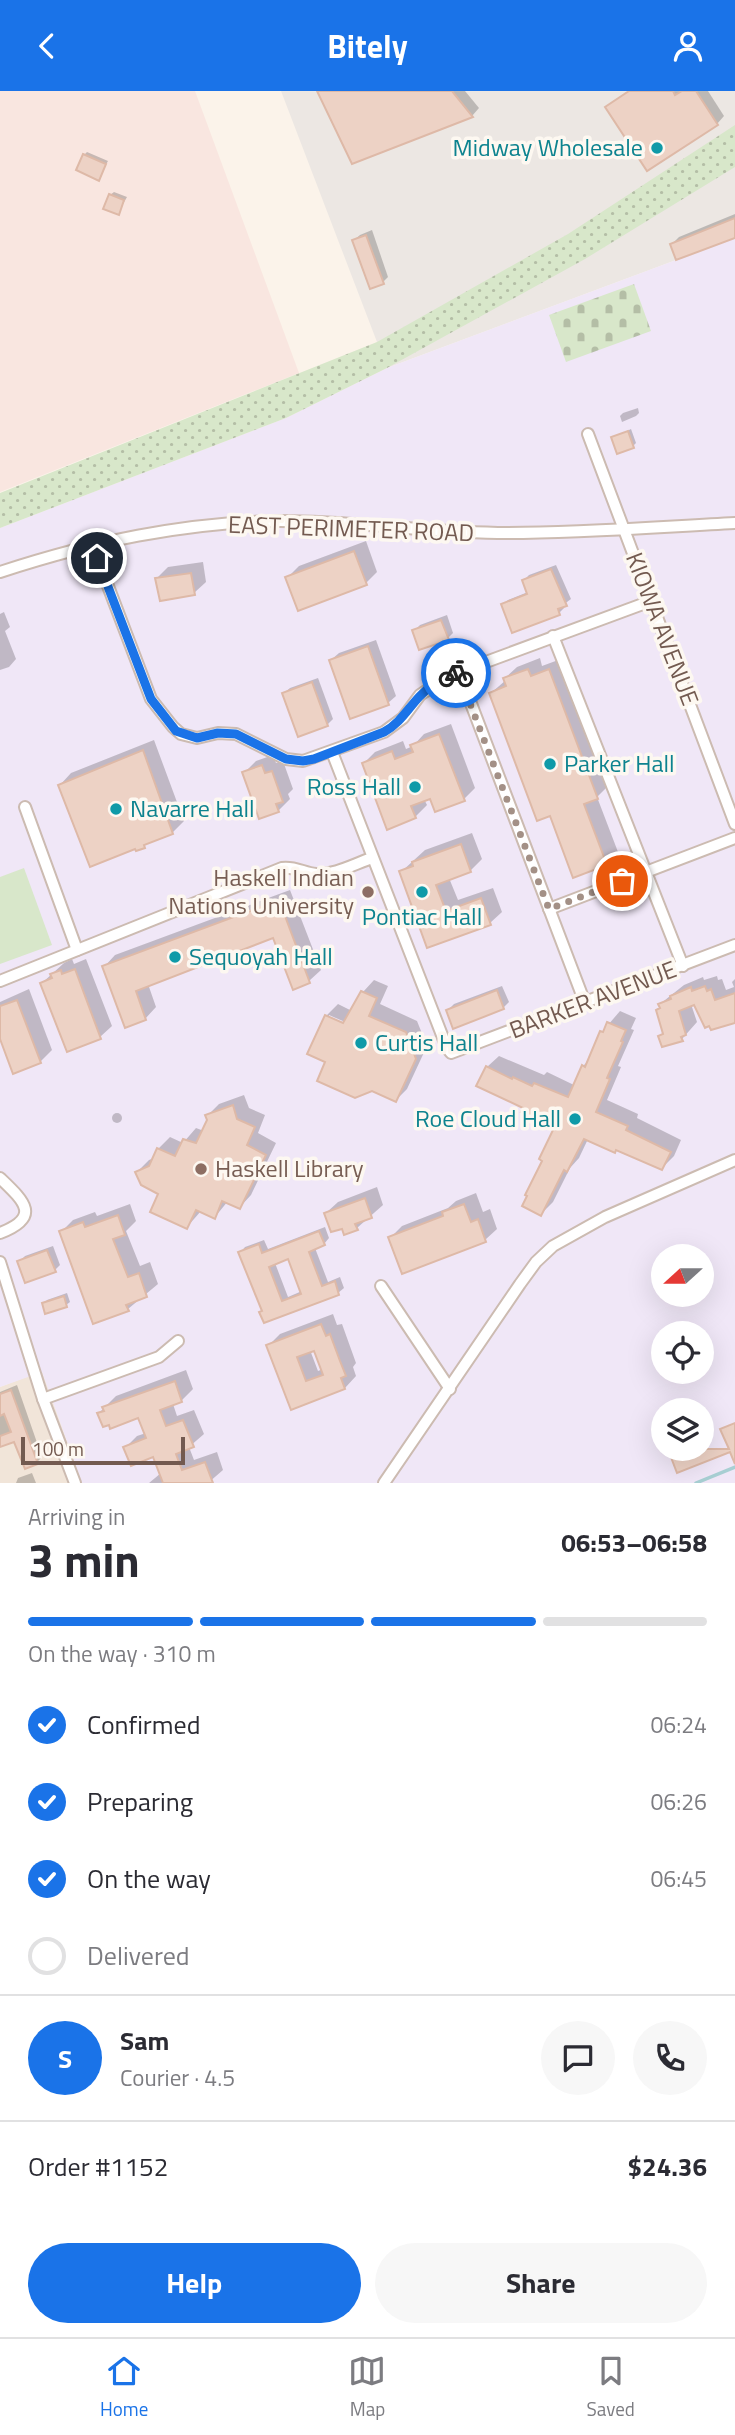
<!DOCTYPE html>
<meta charset="utf-8">
<style>
body{margin:0;font-family:"Titillium Web",sans-serif;background:#f7f7f7;color:#2b2b33;height:100vh;display:flex;flex-direction:column;font-size:26px;white-space:nowrap}
*{box-sizing:border-box;margin:0}
p{font-size:23px;color:#7c7c81}
.icon{flex:none;width:38px;height:38px;fill:none;stroke:currentColor;stroke-width:2;stroke-linecap:round;stroke-linejoin:round}
.map{position:relative;height:1392px;overflow:hidden}
.side{display:flex;flex-direction:column;background:#fff;flex:1}
.side>*{flex:none}
.needle{width:46px;rotate:249deg}
.controls{position:absolute;left:651px;top:1153px;display:grid;gap:14px}
.controls a{display:grid;place-items:center;width:63px;height:63px;border-radius:50%;background:#fff;box-shadow:0 7px 28px #0002;font-size:35px}
.scale{position:absolute;left:21px;bottom:18px;width:164px;box-sizing:border-box;padding-left:7px;border:4px solid #735a50;border-top:0;font-size:19px;line-height:24px;white-space:nowrap;color:#735a50;-webkit-text-stroke:5px #fdf8f1;paint-order:stroke}
.pin{position:absolute;display:grid;place-items:center;width:60px;height:60px;color:#fff;margin:-30px;border:4px solid #fff;border-radius:50%;box-shadow:0 2px 7px #0007}
.courier{position:absolute;display:grid;place-items:center;width:70px;height:70px;margin:-35px;border:5px solid #1a73e8;border-radius:50%;background:#fff;color:#222;box-shadow:0 2px 9px #0007}
.head em{font-style:normal;font-weight:700}
.head div{display:flex;flex-direction:column-reverse}
.head{display:flex;align-items:center;justify-content:space-between;height:119px;padding:0 28px}
h1{font-size:46px;font-weight:700;line-height:52px}
.bar{display:grid;grid-template-columns:repeat(4,1fr);gap:10px 7px;align-content:center;height:84px;padding:0 28px}
.bar i{height:9px;border-radius:5px;background:#e1e1e2}
.bar .on{background:#1a73e8}
.bar p{grid-column:span 4}
.line{display:flex;align-items:center;gap:18px;padding:0 28px;border-top:2px solid #e1e1e2}
.line div{flex:1}
.round{display:grid;place-items:center;flex:none;width:74px;height:74px;border-radius:37px;background:#f7f7f7}
ol{padding:0 28px;list-style:none}
li{display:flex;align-items:center;gap:21px;height:77px}
li p{margin-inline-start:auto}
li .icon{padding:7px;border-radius:50%;background:#1a73e8;color:#fff;stroke-width:4}
li:last-child{color:#7c7c81}
li i{width:38px;height:38px;border:4px solid #e1e1e2;border-radius:50%}
.action{display:flex;gap:14px;margin-top:auto;padding:14px 28px}
.action a{flex:1;height:80px;border-radius:42px;background:#1a73e8;color:#fff;font-size:28px;font-weight:700;line-height:80px;text-align:center}
.action a+a{background:#f7f7f7;color:#2b2b33}
header{display:flex;justify-content:space-between;align-items:center;height:91px;padding:0 28px;background:#1a73e8;color:#fff;font-size:32px;font-weight:700}
.tab-bar{display:flex;justify-content:space-around;align-items:center;height:98px;border-top:2px solid #e1e1e2;background:#fff;font-size:19px;color:#7c7c81}
.tab-bar a{display:grid;justify-items:center;gap:4px}
.tab-bar .on{color:#1a73e8}
.map>svg:first-child{display:block}
.residential{fill:#f1e5d9}
.commercial{fill:#f9e6e0}
.industrial{fill:#ece7e3}
.education{fill:#f0e7f7;fill-rule:evenodd}
.cemetery{fill:url(#cemetery-stones)}
.park{fill:url(#park-dots)}
.garden{fill:#d8e7ca}
.shadow{fill:#0003;fill-rule:evenodd}
.lines{fill:none;stroke-linecap:round;stroke-linejoin:round}
.stream{stroke:#a8cfd3;stroke-width:3.5}
.building{fill:#edd2c5;stroke:#deb9a7;stroke-width:2;fill-rule:evenodd}
.minor-casing{stroke:#ccbbb1;stroke-width:14}
.minor{stroke:#fff;stroke-width:10}
.done{stroke:#a39086;stroke-width:7;stroke-dasharray:0 12.6}
.route{stroke:#1a73e8;stroke-width:9}
.culture-dot{fill:#0f9aa8;stroke:#fdf8f1;stroke-width:2.5}
.education-dot{fill:#8d6e63;stroke:#fdf8f1;stroke-width:2.5}
.labels{text-anchor:middle;stroke-width:7;stroke-linejoin:round;paint-order:stroke}
.culture-label{font-size:24px;fill:#0d838f;stroke:#fdf8f1;text-anchor:start}
.street-label{font-size:24px;fill:#735a50;stroke:#fdf8f1}
.education-label{font-size:24px;fill:#785e54;stroke:#fdf8f1;text-anchor:end}
</style>
<header><svg class="icon" aria-label="back" viewBox="0 0 24 24"><path d="M15 5l-7 7 7 7"/></svg>Bitely<svg class="icon" aria-label="person" viewBox="0 0 24 24"><circle cx="12" cy="8" r="4"/><path d="M4 21q1-7 8-7t8 7"/></svg></header>
<div class="map">
<svg width="735" height="1392" viewBox="0 0 735 1392">
<defs>
<pattern id="cemetery-stones" width="16" height="16" patternUnits="userSpaceOnUse" patternTransform="scale(1.75)"><rect width="16" height="16" fill="#d8e7ca"/><path d="M2 7V4a2 2 0 0 1 4 0v3zM10 15v-3a2 2 0 0 1 4 0v3z" fill="#b4bea6"/></pattern>
<pattern id="park-dots" width="8" height="8" patternUnits="userSpaceOnUse" patternTransform="scale(1.75)"><rect width="8" height="8" fill="#d8e7ca"/><path d="M2 2h.1M6 6h.1" fill="none" stroke="#b4bea6" stroke-width="1.8" stroke-linecap="round"/></pattern>
</defs>
<rect width="100%" height="100%" fill="#fbf3ea"/>
<!-- residential -->
<polygon class="residential" points="42,1280 82,1392 0,1392 0,1296"/>
<!-- commercial -->
<polygon class="commercial" points="0,0 195,0 299,282 0,401"/>
<!-- industrial -->
<polygon class="industrial" points="281,0 735,0 735,147 387,277 383,262 377,251"/>
<!-- education -->
<path class="education" d="M 735,147 L 735,1392 L 82,1392 L 42,1281 L 0,1296 L 0,437 L 286,327 L 387,277 ZM 663,1166 L 702,1166 L 702,1204 L 663,1204 ZM 663,1242 L 702,1242 L 702,1281 L 663,1281 ZM 663,1320 L 702,1320 L 702,1358 L 663,1358 Z"/>
<!-- cemetery -->
<polygon class="cemetery" points="634,193 651,240 566,271 549,224"/>
<!-- park -->
<polygon class="park" points="735,34 735,76 585,168 387,277 286,327 0,437 0,402 377,251 568,143"/>
<!-- garden -->
<polygon class="garden" points="24,777 52,854 0,873 0,786"/>
<!-- shadow -->
<g class="shadow">
<polygon points="319,0 465,0 479,17 472,25"/>
<polygon points="628,0 708,0 724,25 717,33 608,16"/>
<polygon points="87,61 108,70 98,88 84,64"/>
<polygon points="114,101 127,106 118,122 110,104"/>
<polygon points="735,123 735,145 672,153 679,146"/>
<polygon points="372,139 388,186 383,191 354,149 360,144"/>
<polygon points="638,317 639,322 636,325 622,331 620,325 623,322"/>
<polygon points="631,338 636,352 633,355 613,347"/>
<polygon points="366,450 377,481 366,492 287,487 299,475"/>
<polygon points="203,471 206,491 194,502 157,487 168,476"/>
<polygon points="556,474 571,508 563,514 564,517 559,522 503,514 508,509 528,501 524,489 529,484"/>
<polygon points="4,521 10,536 5,540 16,568 9,576 0,579 0,523"/>
<polygon points="447,524 453,542 448,547 414,540 420,534"/>
<polygon points="376,549 396,605 388,612 331,569 339,562"/>
<polygon points="540,567 542,575 561,568 608,695 597,706 618,761 606,772 551,723 491,602 506,589 505,587 517,576"/>
<polygon points="318,587 333,628 327,634 284,602 290,597"/>
<polygon points="451,633 475,697 464,708 431,706 424,708 427,714 415,726 364,672 375,661 403,650 406,658 413,655 424,643"/>
<polygon points="154,649 184,730 172,742 148,751 144,755 60,694 71,682"/>
<polygon points="273,664 276,672 283,670 293,698 288,703 290,708 278,720 244,682 256,670"/>
<polygon points="472,742 482,768 470,780 449,787 458,809 493,797 502,821 490,832 428,855 401,781 425,759"/>
<polygon points="290,799 321,879 309,890 274,845 148,893 156,916 145,928 104,876 115,864"/>
<polygon points="72,868 74,873 86,868 112,935 100,946 42,892 64,872"/>
<polygon points="717,885 718,889 722,888 726,899 734,896 732,891 735,888 735,930 695,911 691,913 697,931 682,948 660,945 664,941 658,919 661,915 660,913 684,894 703,886 704,889"/>
<path d="M 374,889 L 388,895 L 380,913 L 417,930 L 427,955 L 407,998 L 396,1009 L 328,970 L 326,925 L 338,913 L 352,920 L 363,901 ZM 329,924 L 352,934 L 350,937 L 329,928 Z"/>
<polygon points="502,895 509,911 503,917 448,919 454,913"/>
<polygon points="29,898 52,959 40,971 0,943 0,911"/>
<polygon points="620,920 636,927 631,938 634,939 618,975 621,976 607,1009 638,1023 637,1027 681,1049 674,1065 662,1077 588,1048 579,1067 570,1077 553,1111 541,1123 544,1069 556,1036 525,1017 487,976 499,965 544,984 547,981 574,994 583,975 590,968 602,941"/>
<polygon points="244,1004 249,1017 265,1024 258,1042 276,1052 251,1104 240,1116 228,1110 215,1126 201,1120 187,1136 161,1102 137,1081 149,1069 154,1067 158,1058 170,1046 183,1052 196,1037 204,1040 209,1029 207,1025 219,1013"/>
<circle cx="117" cy="1027" r="5"/>
<polygon points="377,1096 383,1114 357,1137 343,1135 326,1122 338,1111"/>
<polygon points="476,1102 483,1121 490,1118 497,1138 485,1149 390,1147 402,1135 448,1117 456,1110"/>
<polygon points="130,1113 136,1130 126,1140 140,1175 150,1171 158,1193 128,1218 61,1141 73,1129 95,1121 97,1125"/>
<path d="M 325,1136 L 329,1147 L 324,1153 L 315,1157 L 328,1191 L 340,1186 L 344,1197 L 338,1202 L 264,1219 L 240,1162 L 245,1156 L 264,1149 L 268,1158 ZM 289,1166 L 302,1200 L 288,1206 L 275,1172 Z"/>
<polygon points="53,1155 60,1174 55,1179 19,1171 25,1165"/>
<polygon points="67,1202 70,1211 66,1214 44,1213 47,1209"/>
<path d="M 333,1223 L 337,1234 L 342,1233 L 356,1272 L 353,1276 L 356,1285 L 345,1297 L 292,1317 L 268,1255 L 280,1243 ZM 315,1257 L 323,1278 L 318,1280 L 310,1259 Z"/>
<polygon points="186,1279 193,1298 182,1309 173,1313 177,1325 194,1319 204,1343 189,1356 194,1369 217,1361 223,1379 208,1392 149,1392 161,1382 154,1364 125,1357 137,1345 146,1342 139,1325 99,1322 116,1305"/>
<polygon points="17,1294 42,1366 37,1371 15,1349 0,1355 0,1301"/>
<polygon points="32,1382 36,1392 16,1392 18,1387"/>
</g>
<g class="lines">
<!-- stream -->
<polyline class="stream" points="696,1392 735,1376"/>
</g>
<!-- building -->
<g class="building">
<polygon points="317,0 452,0 473,26 352,73"/>
<polygon points="629,0 673,0 675,4 682,0 696,0 718,34 647,80 605,16"/>
<polygon points="83,63 106,73 99,90 76,79"/>
<polygon points="109,103 124,109 119,124 103,118"/>
<polygon points="735,127 735,147 676,169 670,153"/>
<polygon points="366,144 384,193 370,198 352,149"/>
<polygon points="628,340 634,357 617,363 611,346"/>
<polygon points="354,460 367,494 298,520 285,486"/>
<polygon points="551,478 567,515 558,518 560,524 512,542 501,513 527,503 522,489"/>
<polygon points="191,482 195,504 160,510 155,487"/>
<polygon points="441,529 449,549 419,559 412,539"/>
<polygon points="368,555 389,614 350,628 329,569"/>
<polygon points="528,578 531,585 549,578 598,708 584,713 607,774 573,787 550,725 537,730 489,602 506,595 503,587"/>
<polygon points="312,591 328,635 298,646 282,602"/>
<polygon points="439,643 465,710 435,721 430,708 411,715 416,727 387,739 362,672 392,660 395,668 413,661 410,654"/>
<polygon points="143,659 173,743 144,754 145,757 136,760 135,758 90,776 58,694"/>
<polygon points="262,674 265,682 272,680 283,711 276,713 279,721 259,728 242,681"/>
<polygon points="461,753 471,781 436,794 446,820 481,807 491,834 427,857 399,780 413,775 412,771"/>
<polygon points="279,809 310,892 293,899 273,847 136,900 146,929 125,937 102,875"/>
<polygon points="75,878 101,948 67,961 40,892 52,887 50,883 61,879 62,883"/>
<polygon points="705,895 707,900 711,898 715,909 735,902 735,932 711,939 709,935 705,937 694,914 679,920 686,944 681,946 683,950 662,956 658,945 663,943 656,919 660,917 658,913 671,908 670,905 691,896 692,900"/>
<polygon points="497,899 504,918 453,938 446,919"/>
<polygon points="361,900 377,907 369,925 406,941 416,968 396,1011 372,1000 355,1007 317,990 325,971 307,963 325,924 343,932"/>
<polygon points="17,909 41,972 13,983 0,948 0,915"/>
<polygon points="607,931 626,939 621,950 623,951 607,987 610,988 596,1021 628,1035 626,1039 671,1061 662,1079 616,1059 615,1062 584,1048 567,1081 564,1079 541,1125 522,1115 527,1105 525,1104 542,1070 539,1068 554,1037 521,1021 523,1017 476,995 486,975 512,988 513,986 532,995 534,992 568,1006 582,974 585,976 600,940 603,941"/>
<polygon points="233,1014 237,1028 255,1036 247,1054 266,1064 240,1118 222,1110 215,1128 196,1119 187,1138 150,1121 158,1103 141,1094 135,1081 149,1075 157,1057 175,1065 183,1048 196,1052 207,1029 205,1024"/>
<polygon points="365,1107 372,1127 355,1133 358,1139 344,1144 342,1138 331,1141 324,1122"/>
<polygon points="464,1113 471,1131 478,1128 486,1151 402,1183 388,1146 443,1125 442,1121"/>
<polygon points="118,1124 125,1144 113,1148 128,1186 139,1182 147,1206 126,1214 129,1220 93,1233 59,1140 83,1131 85,1136"/>
<path d="M 319,1140 L 325,1154 L 309,1161 L 322,1195 L 335,1190 L 339,1204 L 264,1232 L 259,1221 L 262,1220 L 238,1161 L 259,1153 L 262,1162 ZM 288,1168 L 301,1203 L 282,1210 L 269,1176 Z"/>
<polygon points="47,1159 56,1181 25,1192 17,1170"/>
<polygon points="64,1205 67,1216 45,1223 42,1212"/>
<path d="M 321,1233 L 326,1245 L 330,1243 L 340,1270 L 346,1285 L 341,1287 L 345,1298 L 291,1319 L 266,1254 ZM 314,1260 L 323,1284 L 306,1290 L 297,1266 Z"/>
<polygon points="175,1290 182,1311 160,1319 166,1335 183,1329 194,1356 176,1363 182,1379 205,1371 213,1392 163,1392 153,1366 131,1375 123,1356 146,1347 138,1327 110,1338 109,1334 103,1336 97,1322 104,1320 102,1316"/>
<polygon points="11,1299 38,1373 25,1378 14,1351 0,1356 0,1345 11,1341 4,1323 0,1325 0,1303"/>
<polygon points="735,1332 735,1373 730,1361 677,1382 669,1361 682,1358 729,1358 720,1338"/>
</g>
<g class="lines">
<defs>
<g id="minor">
<polyline points="588,343 735,733"/>
<polyline points="92,453 151,608 173,636 181,643 197,647 218,642 236,643 286,668 303,670 384,641 403,627 420,604 448,585 651,510"/>
<path d="M 0,481 C 92,451 183,431 280,430 C 356,430 432,442 508,442 C 583,442 659,436 735,432"/>
<polyline points="553,545 683,875"/>
<polyline points="459,581 585,912"/>
<polyline points="332,661 447,957 451,962 735,854"/>
<polyline points="25,716 77,859"/>
<polyline points="549,818 735,747"/>
<path d="M 0,890 L 282,777 C 295,775 304,782 316,783 C 335,784 354,773 372,767"/>
<path d="M 0,1087 C 24,1110 42,1126 0,1142"/>
<polyline points="0,1171 43,1308 75,1392"/>
<polyline points="381,1195 450,1298"/>
<polyline points="43,1308 159,1266 178,1250"/>
<polyline points="384,1392 520,1193 536,1171 553,1155 605,1126 735,1069"/>
</g>
</defs>
<!-- minor casing -->
<use href="#minor" class="minor-casing"/>
<!-- minor -->
<use href="#minor" class="minor"/>
</g>
<g class="lines">
<!-- done -->
<polyline class="done" points="456,582 458,581 549,818 622,790"/>
<!-- route -->
<path class="route" d="M 97,467 L 151,608 L 176,640 L 197,647 L 218,642 L 236,643 L 286,668 L 303,670 L 314,668 L 384,641 C 400,632 407,619 419,606 C 429,595 442,587 456,582"/>
</g>
<!-- markers -->
<g class="culture-dot">
<circle cx="657" cy="57" r="7"/>
<circle cx="550" cy="673" r="7"/>
<circle cx="415" cy="696" r="7"/>
<circle cx="116" cy="718" r="7"/>
<circle cx="422" cy="801" r="7"/>
<circle cx="175" cy="866" r="7"/>
<circle cx="361" cy="952" r="7"/>
<circle cx="575" cy="1028" r="7"/>
</g>
<g class="education-dot">
<circle cx="368" cy="801" r="7"/>
<circle cx="201" cy="1078" r="7"/>
</g>
<g class="labels">
<!-- culture labels -->
<g class="culture-label">
<text x="643" y="65" text-anchor="end">Midway Wholesale</text>
<text x="564" y="681">Parker Hall</text>
<text x="401" y="704" text-anchor="end">Ross Hall</text>
<text x="130" y="726">Navarre Hall</text>
<text x="422" y="834" text-anchor="middle">Pontiac Hall</text>
<text x="189" y="874">Sequoyah Hall</text>
<text x="375" y="960">Curtis Hall</text>
<text x="561" y="1036" text-anchor="end">Roe Cloud Hall</text>
</g>
<!-- street labels -->
<g class="street-label">
<text transform="translate(351 438) rotate(2)" y="8">EAST PERIMETER ROAD</text>
<text transform="translate(662 538) rotate(69)" y="8">KIOWA AVENUE</text>
<text transform="translate(593 909) rotate(-21)" y="8">BARKER AVENUE</text>
</g>
<!-- education labels -->
<g class="education-label">
<text x="354" y="795">Haskell Indian<tspan x="354" dy="28">Nations University</tspan></text>
<text x="215" y="1086" text-anchor="start">Haskell Library</text>
</g>
</g>
</svg>
<div class="controls">
<a><svg class="needle" viewBox="-14 -14 28 28"><path d="M0-13l5 13h-10z" fill="#e53935"/><path d="M0 13l5-13h-10z" fill="#7c7c81"/></svg></a>
<a><svg class="icon" aria-label="locate" viewBox="0 0 24 24"><circle cx="12" cy="12" r="6"/><path d="M12 2v4M12 18v4M2 12h4M18 12h4"/></svg></a>
<a><svg class="icon" aria-label="layers" viewBox="0 0 24 24"><path d="M12 4l9 5-9 5-9-5zM3 14l9 5 9-5"/></svg></a>
</div>
<div class="scale">100 m</div>
<div class="pin" style="left:622px;top:790px;background:#ea580c"><svg class="icon" aria-label="bag" viewBox="0 0 24 24"><path d="M5 8h14l-1 12H6zM9 8a3 3 0 0 1 6 0"/></svg></div>
<div class="pin" style="left:97px;top:467px;background:#1f2937"><svg class="icon" aria-label="home" viewBox="0 0 24 24"><path d="M3 11l9-7 9 7M6 9v11h12V9"/></svg></div>
<div class="courier" style="left:456px;top:582px"><svg class="icon" aria-label="bike" viewBox="0 0 24 24"><circle cx="6" cy="16" r="4"/><circle cx="18" cy="16" r="4"/><path d="M6 16l4-8h5l3 8M10 8l3 8H6M13 5h3"/></svg></div>
</div>
<section class="side">
<div class="head"><div><h1>3 min</h1><p>Arriving in</p></div><em>06:53–06:58</em></div>
<div class="bar"><i class="on"></i><i class="on"></i><i class="on"></i><i></i><p>On the way · 310 m</p></div>
<ol>
<li><svg class="icon" aria-label="check" viewBox="0 0 24 24"><path d="M5 12l5 5 9-10"/></svg>Confirmed<p>06:24</p></li>
<li><svg class="icon" aria-label="check" viewBox="0 0 24 24"><path d="M5 12l5 5 9-10"/></svg>Preparing<p>06:26</p></li>
<li><svg class="icon" aria-label="check" viewBox="0 0 24 24"><path d="M5 12l5 5 9-10"/></svg>On the way<p>06:45</p></li>
<li><i></i>Delivered</li>
</ol>
<div class="line" style="height:126px"><b class="round" style="background:#1a73e8;color:#fff">S</b><div><b>Sam</b><p>Courier · 4.5</p></div><a class="round"><svg class="icon" aria-label="chat" viewBox="0 0 24 24"><path d="M4 5h16v11H9l-5 4z"/></svg></a><a class="round"><svg class="icon" aria-label="phone" viewBox="0 0 24 24"><path d="M5 4h4l2 5-3 2q2 4 5 5l2-3 5 2v4C11 20 4 13 5 4z"/></svg></a></div>
<div class="line" style="height:91px"><div>Order #1152</div><b>$24.36</b></div>
<div class="action"><a>Help</a><a>Share</a></div>
</section>
<nav class="tab-bar">
<a class="on"><svg class="icon" aria-label="home" viewBox="0 0 24 24"><path d="M3 11l9-7 9 7M6 9v11h12V9"/></svg>Home</a>
<a><svg class="icon" aria-label="map" viewBox="0 0 24 24"><path d="M3 6l6-2 6 2 6-2v14l-6 2-6-2-6 2zM9 4v14M15 6v14"/></svg>Map</a>
<a><svg class="icon" aria-label="saved" viewBox="0 0 24 24"><path d="M7 4h10v16l-5-4-5 4z"/></svg>Saved</a>
</nav>
